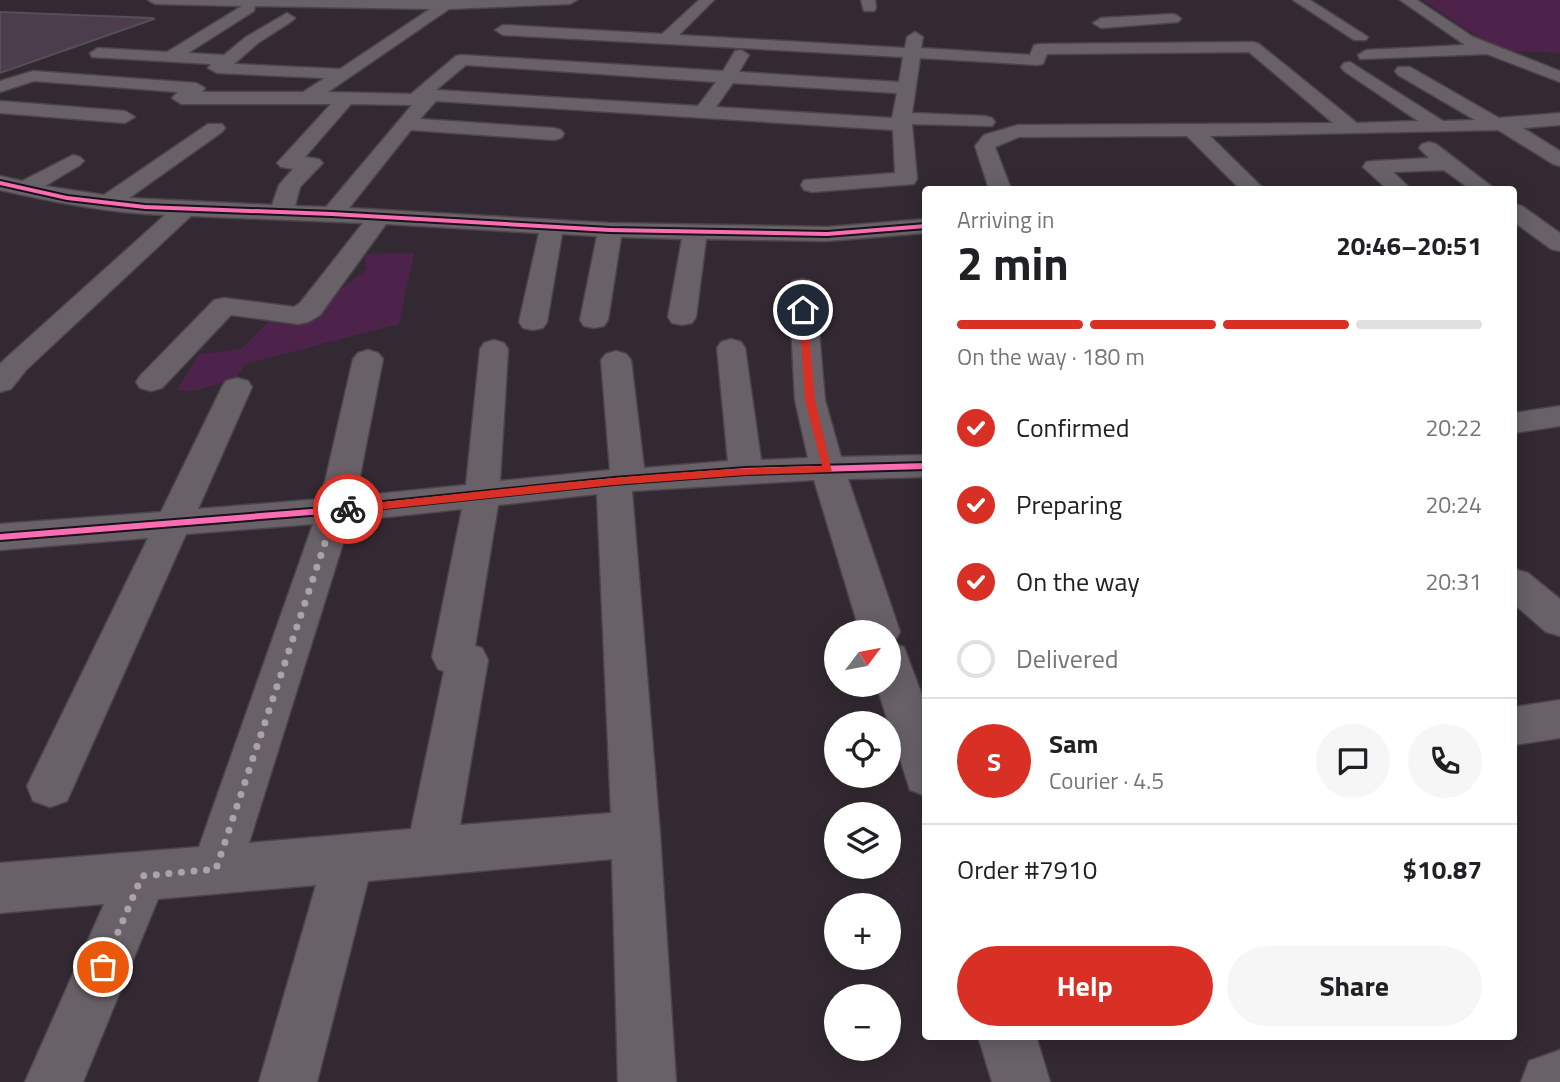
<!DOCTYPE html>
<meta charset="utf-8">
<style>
body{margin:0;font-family:"Titillium Web",sans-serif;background:#f6f6f6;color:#202124;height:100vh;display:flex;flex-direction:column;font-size:26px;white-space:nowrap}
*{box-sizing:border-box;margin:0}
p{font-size:23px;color:#757577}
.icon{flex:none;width:38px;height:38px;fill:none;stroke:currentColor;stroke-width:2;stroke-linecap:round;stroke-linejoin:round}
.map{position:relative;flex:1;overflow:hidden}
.drawer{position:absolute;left:922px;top:186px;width:595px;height:854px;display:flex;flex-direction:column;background:#fff;border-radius:7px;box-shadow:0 4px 18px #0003}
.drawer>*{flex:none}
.needle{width:46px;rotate:58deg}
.controls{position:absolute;left:824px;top:620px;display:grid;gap:14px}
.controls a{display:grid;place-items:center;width:77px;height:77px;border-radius:50%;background:#fff;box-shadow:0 4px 18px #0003;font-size:35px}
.pin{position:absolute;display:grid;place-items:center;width:60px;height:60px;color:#fff;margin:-30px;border:4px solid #fff;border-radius:50%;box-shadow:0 2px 7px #0007}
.courier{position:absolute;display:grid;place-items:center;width:70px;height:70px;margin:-35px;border:5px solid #d93025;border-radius:50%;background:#fff;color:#222;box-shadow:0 2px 9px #0007}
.head em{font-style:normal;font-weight:700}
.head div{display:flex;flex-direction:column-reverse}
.head{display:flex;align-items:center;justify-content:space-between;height:119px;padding:0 35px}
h1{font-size:46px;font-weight:700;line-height:52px}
.bar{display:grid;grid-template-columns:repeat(4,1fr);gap:10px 7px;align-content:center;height:84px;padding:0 35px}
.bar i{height:9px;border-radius:5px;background:#e0e0e0}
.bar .on{background:#d93025}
.bar p{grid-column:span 4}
.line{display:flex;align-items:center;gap:18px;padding:0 35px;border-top:2px solid #e0e0e0}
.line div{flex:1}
.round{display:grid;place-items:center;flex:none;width:74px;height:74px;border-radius:37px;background:#f6f6f6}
ol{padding:0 35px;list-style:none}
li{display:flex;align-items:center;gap:21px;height:77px}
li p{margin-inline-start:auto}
li .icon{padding:7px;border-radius:50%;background:#d93025;color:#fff;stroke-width:4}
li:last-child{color:#757577}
li i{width:38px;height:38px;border:4px solid #e0e0e0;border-radius:50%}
.primary-button{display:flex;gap:14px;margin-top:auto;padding:14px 35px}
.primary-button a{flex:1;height:80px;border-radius:42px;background:#d93025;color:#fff;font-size:28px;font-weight:700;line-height:80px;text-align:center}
.primary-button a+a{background:#f6f6f6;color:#202124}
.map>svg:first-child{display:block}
.green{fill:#4d234b}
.building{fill:#4b3d4b;stroke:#574f56;stroke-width:2}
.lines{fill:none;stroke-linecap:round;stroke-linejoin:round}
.minor-casing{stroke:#4c444b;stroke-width:3}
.minor{fill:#696168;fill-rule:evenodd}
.cycleway-casing{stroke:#191219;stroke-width:4}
.cycleway{fill:#f96db3;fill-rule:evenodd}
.route{fill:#d93025}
.done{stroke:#ada1ac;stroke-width:7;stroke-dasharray:0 12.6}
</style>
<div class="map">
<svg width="1560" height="1082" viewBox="0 0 1560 1082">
<rect width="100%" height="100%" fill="#332932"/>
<!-- green -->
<g class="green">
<polygon points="1423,0 1560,0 1560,53 1509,51 1479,38"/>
<polygon points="414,253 399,324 245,364 236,379 193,391 177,390 199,354 241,349 270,320 296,321 327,306 330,298 367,269 364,254"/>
</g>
<!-- building -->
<polygon class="building" points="0,12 153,18 154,19 0,73"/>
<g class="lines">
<defs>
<g id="minor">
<path d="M 148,0 L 577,0 L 570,4 L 449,9 L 328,92 L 411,94 L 456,56 L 462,55 L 723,71 L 735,51 L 741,50 L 749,55 L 739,72 L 899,82 L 903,57 L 503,35 L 495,30 L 503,25 L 662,34 L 699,0 L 714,0 L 679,35 L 905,48 L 907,37 L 915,32 L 923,37 L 921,48 L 1030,55 L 1034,45 L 1040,44 L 1253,42 L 1259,44 L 1357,123 L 1418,121 L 1344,71 L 1341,67 L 1344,63 L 1350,62 L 1443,121 L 1475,120 L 1398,75 L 1395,71 L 1398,67 L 1410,67 L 1499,118 L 1560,113 L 1560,125 L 1523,128 L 1560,151 L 1560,166 L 1553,164 L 1498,130 L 1210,136 L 1264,189 L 1240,189 L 1187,136 L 1019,137 L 995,147 L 1011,189 L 989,189 L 975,146 L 984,135 L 1018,125 L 1333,123 L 1249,52 L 1047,54 L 1043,64 L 1037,65 L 920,58 L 912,113 L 985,116 L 992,118 L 995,122 L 992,126 L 912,124 L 917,179 L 914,184 L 812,192 L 804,190 L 801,185 L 804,180 L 895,173 L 893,130 L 436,101 L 420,119 L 554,128 L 561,130 L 564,134 L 561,138 L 554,140 L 411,130 L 349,208 L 610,223 L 827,227 L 926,219 L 926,233 L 827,241 L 706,239 L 696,317 L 692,323 L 682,325 L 672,323 L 668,317 L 682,239 L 621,237 L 608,320 L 604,326 L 594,328 L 584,326 L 580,320 L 597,236 L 562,234 L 547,322 L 543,328 L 533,330 L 523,328 L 519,322 L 539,233 L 386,224 L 320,315 L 308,322 L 298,324 L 231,315 L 162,388 L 151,391 L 140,388 L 136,382 L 140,376 L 214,300 L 224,298 L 294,307 L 300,303 L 363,223 L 191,216 L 26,370 L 11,389 L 0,392 L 0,364 L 6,358 L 165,215 C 109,213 54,202 0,190 L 0,176 L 22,181 L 73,155 L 80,157 L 84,161 L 80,165 L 45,186 L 104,195 L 208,124 L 222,124 L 225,128 L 222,132 L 129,198 L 272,205 L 279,185 L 293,169 L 281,167 L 277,163 L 331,104 L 181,104 L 172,98 L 178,92 L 34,81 L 0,92 L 0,81 L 33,71 L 196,83 L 205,88 L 202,92 L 303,92 L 325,78 L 217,73 L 208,68 L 211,64 L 92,57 L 90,53 L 98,48 L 167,52 L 242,6 L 155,4 ZM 255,6 L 430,9 L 340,69 L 234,64 L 258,43 L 292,21 L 295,18 L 287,13 L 246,37 L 224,55 L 188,53 L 254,11 ZM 466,65 L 716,82 L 698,106 L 436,90 ZM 733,83 L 897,93 L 892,118 L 716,107 ZM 351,104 L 412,105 L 326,207 L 295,206 L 300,187 L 323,163 L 319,159 L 305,157 Z"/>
<polygon points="861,0 875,0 876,8 874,11 864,11"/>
<polygon points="1293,0 1310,0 1368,37 1366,40 1354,40"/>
<polygon points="1400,0 1417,0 1473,37 1560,71 1560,82 1487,54 1360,59 1358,55 1366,50 1465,45"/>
<polygon points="1173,14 1178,16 1181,19 1178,22 1101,28 1093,23 1101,18"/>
<polygon points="0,101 125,111 135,117 125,123 0,113"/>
<polygon points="1429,142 1436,144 1495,189 1470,189 1444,170 1393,172 1411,189 1387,189 1363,167 1366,162 1374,161 1429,158 1419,148 1422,144"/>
<polygon points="1514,204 1522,206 1560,233 1560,251 1551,249 1514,222"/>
<path d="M 802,279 L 811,281 L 815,287 L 825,400 L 841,457 L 926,455 L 926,477 L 848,479 L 900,632 L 893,644 L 904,647 L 926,706 L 926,796 L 910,790 L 876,684 L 889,684 L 889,632 L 860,632 L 814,480 L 632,491 L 660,834 L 676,1082 L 618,1082 L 612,859 L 368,881 L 317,1082 L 259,1082 L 316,885 L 158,899 L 83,1082 L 25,1082 L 104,904 L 0,913 L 0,863 L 199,847 L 313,524 L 186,534 L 67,801 L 50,807 L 33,801 L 27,786 L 148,538 L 0,550 L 0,524 L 161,512 L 222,387 L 226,381 L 237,378 L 248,381 L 252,387 L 198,509 L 321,499 L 353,359 L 358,353 L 368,350 L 378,353 L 383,359 L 356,496 L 466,485 L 480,349 L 484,343 L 494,340 L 504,343 L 508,349 L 500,481 L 610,470 L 601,360 L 606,354 L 616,351 L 626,354 L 631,360 L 644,468 L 728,461 L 717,348 L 721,342 L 731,339 L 741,342 L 745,348 L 761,460 L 808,458 L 795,400 L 789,287 L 793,281 ZM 597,494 L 611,813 L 460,825 L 488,660 L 482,648 L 475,646 L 498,505 ZM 462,509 L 432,657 L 438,669 L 444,671 L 411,829 L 249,843 L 350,521 Z"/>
<polygon points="1560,406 1560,426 1514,433 1514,413"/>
<polygon points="1514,569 1528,573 1560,599 1560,636 1546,632 1514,604"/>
<polygon points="1560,700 1560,738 1514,745 1514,707"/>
<polygon points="978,1036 1036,1036 1050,1082 992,1082"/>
<polygon points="1560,1050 1560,1082 1521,1082 1529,1061"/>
</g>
</defs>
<!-- minor casing -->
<use href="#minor" class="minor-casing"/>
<!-- minor -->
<use href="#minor" class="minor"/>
<defs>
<g id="cycleway">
<polygon points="0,181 67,196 145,205 332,212 610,228 827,232 926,224 926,228 827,236 610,232 332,216 145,209 67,200 0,185"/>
<polygon points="926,463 926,469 746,474 614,484 336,513 0,540 0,534 336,507 614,478 746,468"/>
</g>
</defs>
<!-- cycleway casing -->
<use href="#cycleway" class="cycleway-casing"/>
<!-- cycleway -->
<use href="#cycleway" class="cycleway"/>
</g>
<!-- route -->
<path class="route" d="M 803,307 L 807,310 L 815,400 L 832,472 L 746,475 L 614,485 L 348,513 L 342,509 L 348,506 C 506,489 663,469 822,466 L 805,400 L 799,310 Z"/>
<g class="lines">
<!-- done -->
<polyline class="done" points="103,967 142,876 216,869 336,510 348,509"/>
</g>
</svg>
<div class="controls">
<a><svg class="needle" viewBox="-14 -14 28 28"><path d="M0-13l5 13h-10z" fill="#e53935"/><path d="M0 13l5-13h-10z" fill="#757577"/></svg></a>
<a><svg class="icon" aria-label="locate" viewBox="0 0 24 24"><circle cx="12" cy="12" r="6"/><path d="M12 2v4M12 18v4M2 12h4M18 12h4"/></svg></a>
<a><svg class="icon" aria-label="layers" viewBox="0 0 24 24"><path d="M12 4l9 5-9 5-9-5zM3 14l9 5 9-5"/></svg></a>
<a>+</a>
<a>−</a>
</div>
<div class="pin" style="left:103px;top:967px;background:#ea580c"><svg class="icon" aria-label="bag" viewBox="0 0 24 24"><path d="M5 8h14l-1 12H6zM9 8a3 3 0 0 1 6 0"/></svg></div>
<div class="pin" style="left:803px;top:310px;background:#1f2937"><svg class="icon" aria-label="home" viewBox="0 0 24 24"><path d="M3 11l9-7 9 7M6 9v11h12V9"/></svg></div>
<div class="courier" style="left:348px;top:509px"><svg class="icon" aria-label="bike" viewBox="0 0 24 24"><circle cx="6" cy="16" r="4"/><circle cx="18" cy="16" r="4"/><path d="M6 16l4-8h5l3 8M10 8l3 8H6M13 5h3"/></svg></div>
<section class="drawer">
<div class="head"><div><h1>2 min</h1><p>Arriving in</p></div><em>20:46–20:51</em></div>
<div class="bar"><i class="on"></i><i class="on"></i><i class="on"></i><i></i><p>On the way · 180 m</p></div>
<ol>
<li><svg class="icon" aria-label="check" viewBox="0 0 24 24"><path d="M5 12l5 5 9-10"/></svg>Confirmed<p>20:22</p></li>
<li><svg class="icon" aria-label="check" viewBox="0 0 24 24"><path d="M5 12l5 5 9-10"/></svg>Preparing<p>20:24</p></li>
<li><svg class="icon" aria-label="check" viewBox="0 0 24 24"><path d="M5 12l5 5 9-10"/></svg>On the way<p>20:31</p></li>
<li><i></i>Delivered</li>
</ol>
<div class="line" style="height:126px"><b class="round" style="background:#d93025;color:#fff">S</b><div><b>Sam</b><p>Courier · 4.5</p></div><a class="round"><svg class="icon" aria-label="chat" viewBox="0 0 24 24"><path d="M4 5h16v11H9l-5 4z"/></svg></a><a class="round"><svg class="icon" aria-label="phone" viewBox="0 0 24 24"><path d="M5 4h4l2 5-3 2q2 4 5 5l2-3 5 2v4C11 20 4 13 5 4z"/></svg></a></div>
<div class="line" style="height:91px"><div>Order #7910</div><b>$10.87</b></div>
<div class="primary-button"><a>Help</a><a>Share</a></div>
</section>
</div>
